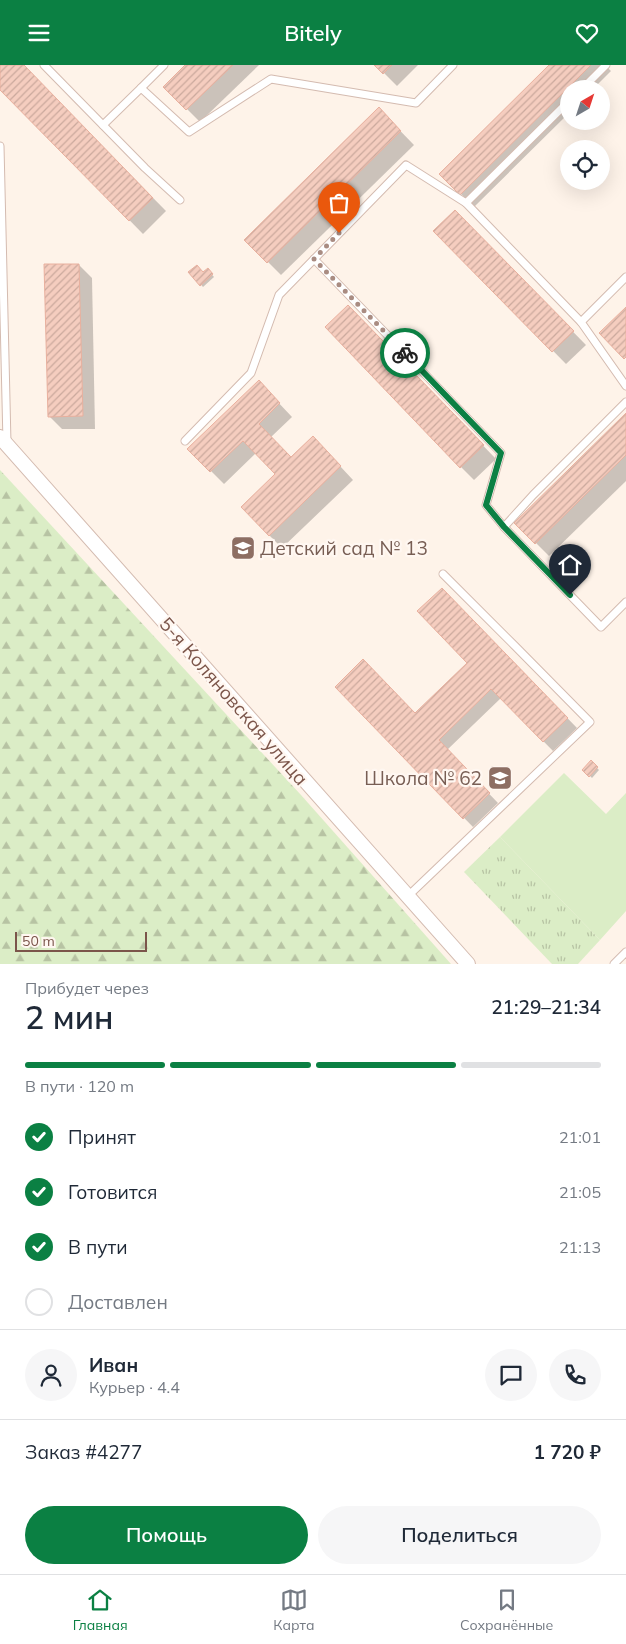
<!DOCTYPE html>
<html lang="ru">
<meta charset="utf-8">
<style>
body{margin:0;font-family:Mulish,sans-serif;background:#f6f6f7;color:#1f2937;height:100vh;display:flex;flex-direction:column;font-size:19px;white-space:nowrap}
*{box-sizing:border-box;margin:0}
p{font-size:16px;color:#747a83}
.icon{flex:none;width:28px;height:28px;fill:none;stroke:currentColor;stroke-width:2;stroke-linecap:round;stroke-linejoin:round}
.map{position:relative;height:899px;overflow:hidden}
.sheet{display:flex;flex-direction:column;background:#fff;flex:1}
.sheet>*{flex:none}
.needle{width:32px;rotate:39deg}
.fabs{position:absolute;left:560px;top:15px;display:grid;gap:10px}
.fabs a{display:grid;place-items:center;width:50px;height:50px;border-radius:50%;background:#fff;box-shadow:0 5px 20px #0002;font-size:25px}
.scale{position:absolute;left:15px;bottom:12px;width:132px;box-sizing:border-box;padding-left:5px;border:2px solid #7b554a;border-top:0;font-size:14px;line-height:18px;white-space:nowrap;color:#7b554a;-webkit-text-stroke:4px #fff7f1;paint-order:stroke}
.pin{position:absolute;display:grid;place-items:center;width:42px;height:42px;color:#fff;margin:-51px -21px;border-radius:50% 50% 50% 0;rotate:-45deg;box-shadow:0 0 5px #0007}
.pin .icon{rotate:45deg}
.courier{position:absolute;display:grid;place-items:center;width:50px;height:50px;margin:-25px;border:4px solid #0b8043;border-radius:50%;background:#fff;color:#222;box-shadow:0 1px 6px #0007}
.summary em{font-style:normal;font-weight:600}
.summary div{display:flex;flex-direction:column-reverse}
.summary{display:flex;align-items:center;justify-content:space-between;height:85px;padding:0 25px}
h1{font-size:32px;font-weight:600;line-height:38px}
.bar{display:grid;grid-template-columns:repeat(4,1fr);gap:8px 5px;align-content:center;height:60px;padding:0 25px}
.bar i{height:6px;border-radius:4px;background:#e0e1e3}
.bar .active{background:#0b8043}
.bar p{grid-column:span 4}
.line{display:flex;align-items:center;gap:12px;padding:0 25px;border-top:1px solid #e0e1e3}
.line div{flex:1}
.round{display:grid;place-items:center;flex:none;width:52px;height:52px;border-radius:26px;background:#f6f6f7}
ol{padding:0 25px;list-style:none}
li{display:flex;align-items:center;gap:15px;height:55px}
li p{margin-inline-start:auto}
li .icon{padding:5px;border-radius:50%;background:#0b8043;color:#fff;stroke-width:4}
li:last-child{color:#747a83}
li i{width:28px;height:28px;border:2px solid #e0e1e3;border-radius:50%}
.button{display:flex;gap:10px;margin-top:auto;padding:10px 25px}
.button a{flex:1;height:58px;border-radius:30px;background:#0b8043;color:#fff;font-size:20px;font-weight:600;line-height:58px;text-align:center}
.button a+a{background:#f6f6f7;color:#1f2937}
header{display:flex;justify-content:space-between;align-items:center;height:65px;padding:0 25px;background:#0b8043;color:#fff;font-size:22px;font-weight:600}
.dock{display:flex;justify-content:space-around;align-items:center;height:70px;border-top:1px solid #e0e1e3;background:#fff;font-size:14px;color:#747a83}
.dock a{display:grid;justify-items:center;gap:2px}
.dock .active{color:#0b8043}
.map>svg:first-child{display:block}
.grass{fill:#dbedc6}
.forest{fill:url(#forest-firs)}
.park{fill:url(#park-tufts)}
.shadow{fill:#0003}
.building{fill:url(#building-hatch);stroke:#e9b09e}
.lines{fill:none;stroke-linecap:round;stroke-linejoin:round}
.service-casing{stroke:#d4bbb0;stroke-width:9}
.minor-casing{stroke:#d4bbb0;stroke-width:16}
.service{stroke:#fff;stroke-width:7}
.minor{stroke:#fff;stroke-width:14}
.done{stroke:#a98c82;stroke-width:5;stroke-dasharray:0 9}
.route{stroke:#0b8043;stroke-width:6}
.labels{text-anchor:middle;stroke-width:4.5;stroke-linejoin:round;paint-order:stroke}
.education-label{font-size:19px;fill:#785e54;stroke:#fff7f1;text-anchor:start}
.street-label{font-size:19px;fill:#7b554a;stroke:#fff7f1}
</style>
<header><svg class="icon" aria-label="menu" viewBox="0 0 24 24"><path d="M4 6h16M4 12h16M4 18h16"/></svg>Bitely<svg class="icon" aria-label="heart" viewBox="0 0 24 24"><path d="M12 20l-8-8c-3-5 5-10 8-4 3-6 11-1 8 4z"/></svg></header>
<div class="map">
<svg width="626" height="899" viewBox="0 0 626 899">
<defs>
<pattern id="forest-firs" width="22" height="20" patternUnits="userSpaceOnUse" patternTransform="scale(1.25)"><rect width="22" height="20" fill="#dbedc6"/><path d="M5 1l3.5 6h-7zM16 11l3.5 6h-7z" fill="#b7c3a3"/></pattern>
<pattern id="park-tufts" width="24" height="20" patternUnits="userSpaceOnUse" patternTransform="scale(1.25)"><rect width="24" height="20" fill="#dbedc6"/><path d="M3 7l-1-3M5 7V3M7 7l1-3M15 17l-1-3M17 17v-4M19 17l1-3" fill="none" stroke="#b7c3a3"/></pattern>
<pattern id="building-hatch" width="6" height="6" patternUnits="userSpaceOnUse" patternTransform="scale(1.25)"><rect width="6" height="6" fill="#f5cdbf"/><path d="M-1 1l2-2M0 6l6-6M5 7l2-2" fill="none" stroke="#cba99d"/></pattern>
</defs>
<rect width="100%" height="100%" fill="#fef3e9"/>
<!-- grass -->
<polygon class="grass" points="564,708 606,749 626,728 626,846 600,875 500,772"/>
<!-- forest -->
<polygon class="forest" points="0,405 301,730 451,899 0,899"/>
<!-- park -->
<polygon class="park" points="500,772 600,875 578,899 552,899 464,807"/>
<!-- shadow -->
<g class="shadow">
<polygon points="0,0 22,0 166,146 143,169 0,23"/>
<polygon points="187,0 259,0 200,57 165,22"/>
<polygon points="376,0 418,0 397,21"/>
<polygon points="550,0 605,0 611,6 593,24 569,24 569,48 474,142 441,109"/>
<polygon points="379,44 414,80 281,210 246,175"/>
<polygon points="455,146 586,280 566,299 435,166"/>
<polygon points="79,200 92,213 95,364 62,364 49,351"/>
<polygon points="208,205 214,212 203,222 190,207 203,209"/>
<polygon points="361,254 496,394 474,415 461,402"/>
<polygon points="259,317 292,352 271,372 291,394 326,386 353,415 282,483 269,470 277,409 256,388 224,419 189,384"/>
<polygon points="626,350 626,416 549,491 516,458"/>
<polygon points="442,524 577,663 553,686 501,633 447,685 498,738 473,762 336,622 416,650 469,598"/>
<polygon points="591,697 599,705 592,713 584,705"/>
</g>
<!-- building -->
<g class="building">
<polygon points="0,0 24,0 153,133 129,156 0,25"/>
<polygon points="185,0 233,0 186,45 163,22"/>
<polygon points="374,0 392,0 383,9"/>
<polygon points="549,0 591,0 460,130 439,109"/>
<polygon points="379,42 401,66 267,198 244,175"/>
<polygon points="455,145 574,266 552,287 433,166"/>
<polygon points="44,199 79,199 83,351 48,352"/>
<polygon points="197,200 203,207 208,203 213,209 200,221 188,207"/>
<polygon points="348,240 484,380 460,403 325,262"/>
<polygon points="626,242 626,292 624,294 599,268"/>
<polygon points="259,315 280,338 259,359 291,392 313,371 341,401 269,471 241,442 275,409 243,376 210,407 187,384"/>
<polygon points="626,348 626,390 535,479 514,458"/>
<polygon points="442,523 568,653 543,677 491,624 439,675 490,728 463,754 335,622 363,594 415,648 467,598 417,546"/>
<polygon points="591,695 598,702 589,712 582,705"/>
</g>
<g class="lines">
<defs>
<g id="service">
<polyline points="44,0 145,103 180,135"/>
<polyline points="141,23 164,0"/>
<polyline points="582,24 606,0"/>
<polyline points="103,60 141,23 189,67 271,14 416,38 453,0"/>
<polyline points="0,81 7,378"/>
<polyline points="466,138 581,257"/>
<polyline points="314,194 501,388 486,440 504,462 601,562 626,537"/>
<polyline points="626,212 581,257 626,321"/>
<polyline points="185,376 251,308 279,230 406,100 466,138 569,36"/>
<polyline points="504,462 533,430 626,337"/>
<polyline points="407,832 590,657 515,581 443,509"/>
<polyline points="614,899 626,887"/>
</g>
<polyline id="minor" points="0,372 468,899"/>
</defs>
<!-- service casing -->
<use href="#service" class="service-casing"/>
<!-- minor casing -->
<use href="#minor" class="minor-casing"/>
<!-- service -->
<use href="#service" class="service"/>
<!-- minor -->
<use href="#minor" class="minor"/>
</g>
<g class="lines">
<!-- done -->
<polyline class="done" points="339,168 314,194 405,288"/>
<!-- route -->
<polyline class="route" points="405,288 501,388 486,440 504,462 570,530"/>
</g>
<!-- icons -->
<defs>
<symbol id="school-square" viewBox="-11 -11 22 22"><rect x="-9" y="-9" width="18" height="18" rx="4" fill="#8d6e63" stroke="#fff7f1"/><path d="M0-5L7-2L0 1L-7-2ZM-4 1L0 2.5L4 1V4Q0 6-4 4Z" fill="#fff"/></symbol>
</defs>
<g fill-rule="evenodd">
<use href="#school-square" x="229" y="469" width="28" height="28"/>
<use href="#school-square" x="486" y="699" width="28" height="28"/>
</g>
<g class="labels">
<!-- education labels -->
<g class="education-label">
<text x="260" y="490">Детский сад № 13</text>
<text x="482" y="720" text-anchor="end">Школа № 62</text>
</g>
<!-- street labels -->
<g class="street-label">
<text transform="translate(234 636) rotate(49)" y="7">5-я Коляновская улица</text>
</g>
</g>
</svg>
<div class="fabs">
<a><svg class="needle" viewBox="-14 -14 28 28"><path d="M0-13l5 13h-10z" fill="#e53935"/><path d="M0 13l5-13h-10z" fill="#747a83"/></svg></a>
<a><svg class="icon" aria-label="locate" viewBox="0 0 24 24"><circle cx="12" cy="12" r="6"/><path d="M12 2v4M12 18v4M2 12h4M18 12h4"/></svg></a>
</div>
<div class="scale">50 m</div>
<div class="pin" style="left:339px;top:168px;background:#ea580c"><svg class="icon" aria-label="bag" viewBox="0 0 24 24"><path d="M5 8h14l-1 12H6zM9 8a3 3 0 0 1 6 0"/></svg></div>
<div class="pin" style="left:570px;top:530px;background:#1f2937"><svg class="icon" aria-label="home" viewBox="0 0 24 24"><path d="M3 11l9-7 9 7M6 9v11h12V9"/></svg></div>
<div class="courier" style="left:405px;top:288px"><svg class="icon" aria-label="bike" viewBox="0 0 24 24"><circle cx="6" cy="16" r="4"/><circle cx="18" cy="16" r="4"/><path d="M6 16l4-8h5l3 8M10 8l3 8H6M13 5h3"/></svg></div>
</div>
<section class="sheet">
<div class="summary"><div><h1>2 мин</h1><p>Прибудет через</p></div><em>21:29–21:34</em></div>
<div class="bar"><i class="active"></i><i class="active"></i><i class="active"></i><i></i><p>В пути · 120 m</p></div>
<ol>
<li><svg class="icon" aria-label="check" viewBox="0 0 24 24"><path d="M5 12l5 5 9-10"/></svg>Принят<p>21:01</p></li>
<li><svg class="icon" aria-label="check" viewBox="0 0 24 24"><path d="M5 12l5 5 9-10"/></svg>Готовится<p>21:05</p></li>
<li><svg class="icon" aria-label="check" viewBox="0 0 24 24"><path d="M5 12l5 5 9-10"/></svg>В пути<p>21:13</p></li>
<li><i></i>Доставлен</li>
</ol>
<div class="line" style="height:90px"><a class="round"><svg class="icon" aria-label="person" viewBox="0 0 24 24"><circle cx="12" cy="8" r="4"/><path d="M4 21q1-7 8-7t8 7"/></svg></a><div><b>Иван</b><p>Курьер · 4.4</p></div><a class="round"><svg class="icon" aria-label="chat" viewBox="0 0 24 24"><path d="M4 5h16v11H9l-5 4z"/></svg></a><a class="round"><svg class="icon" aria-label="phone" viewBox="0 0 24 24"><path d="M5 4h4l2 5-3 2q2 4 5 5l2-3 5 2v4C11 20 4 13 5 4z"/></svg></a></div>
<div class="line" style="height:65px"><div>Заказ #4277</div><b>1 720 ₽</b></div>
<div class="button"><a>Помощь</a><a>Поделиться</a></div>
</section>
<nav class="dock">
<a class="active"><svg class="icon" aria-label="home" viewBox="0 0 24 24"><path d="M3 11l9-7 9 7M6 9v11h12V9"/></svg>Главная</a>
<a><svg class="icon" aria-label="map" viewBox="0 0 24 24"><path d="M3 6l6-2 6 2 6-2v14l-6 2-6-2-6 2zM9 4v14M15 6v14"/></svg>Карта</a>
<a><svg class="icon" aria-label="saved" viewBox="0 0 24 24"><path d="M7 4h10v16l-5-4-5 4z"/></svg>Сохранённые</a>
</nav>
